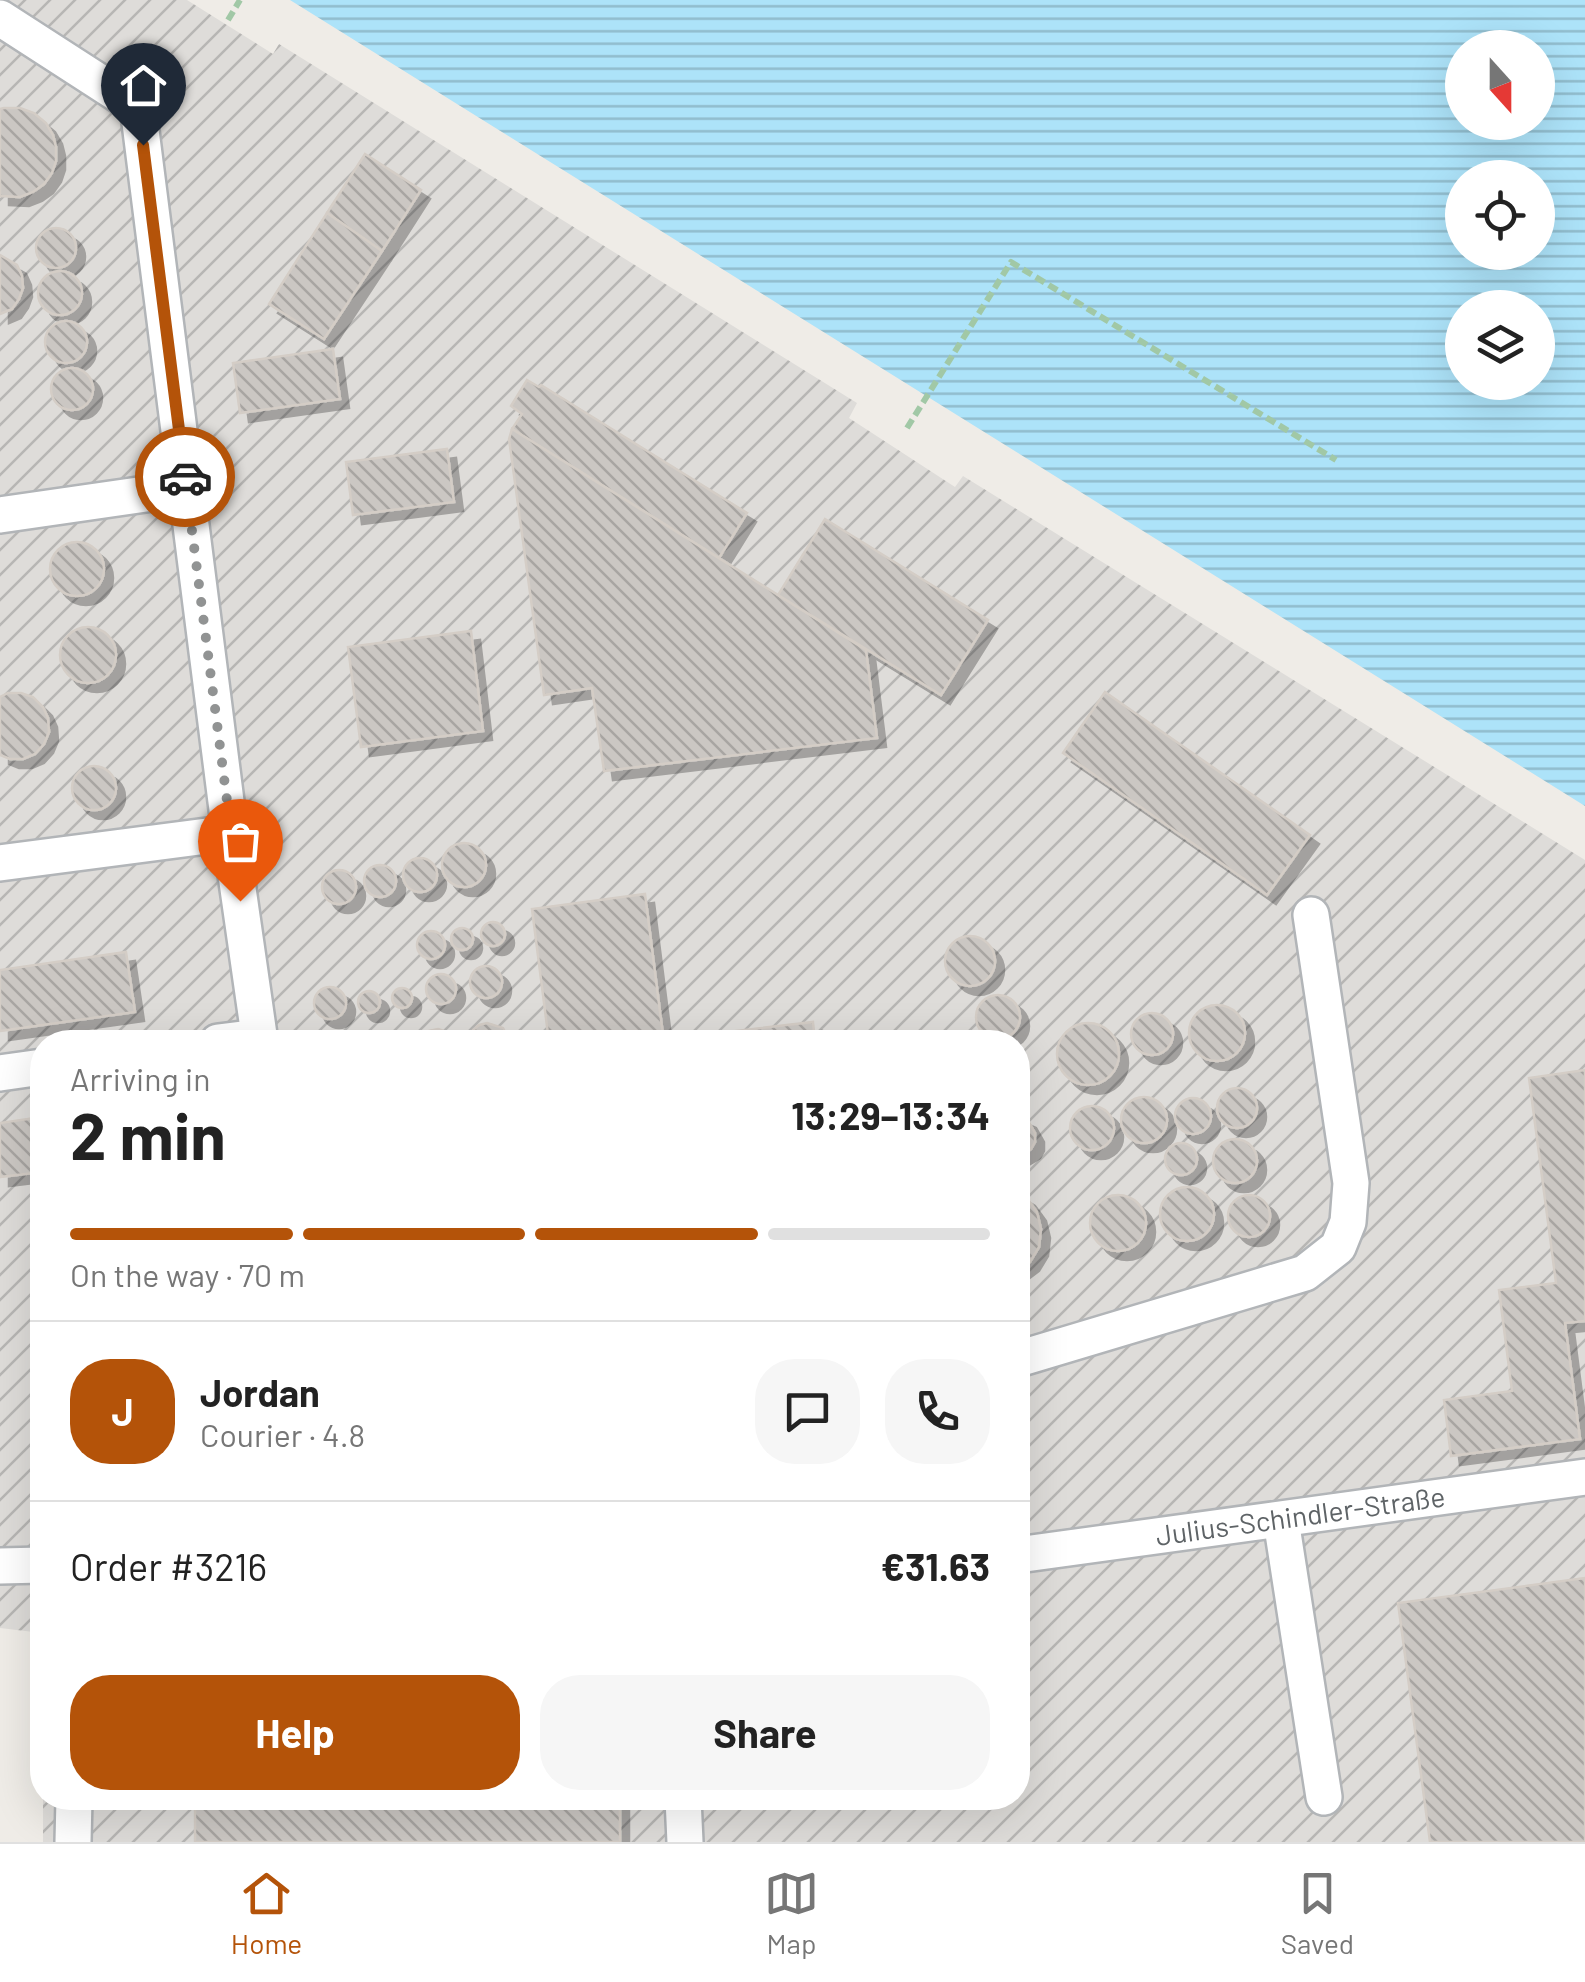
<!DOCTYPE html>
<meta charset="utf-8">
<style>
body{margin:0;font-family:Barlow,sans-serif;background:#f6f6f6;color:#222;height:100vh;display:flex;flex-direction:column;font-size:38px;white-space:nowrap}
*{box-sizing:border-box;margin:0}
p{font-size:32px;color:#767676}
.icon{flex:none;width:55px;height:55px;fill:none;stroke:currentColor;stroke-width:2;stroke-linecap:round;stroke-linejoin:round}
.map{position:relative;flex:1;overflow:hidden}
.panel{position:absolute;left:30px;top:1030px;width:1000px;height:780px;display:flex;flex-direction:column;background:#fff;border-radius:40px;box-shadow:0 10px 40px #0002}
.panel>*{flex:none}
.needle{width:65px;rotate:159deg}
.buttons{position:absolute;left:1445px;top:30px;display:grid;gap:20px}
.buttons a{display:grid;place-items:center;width:110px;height:110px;border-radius:50%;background:#fff;box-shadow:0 10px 40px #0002;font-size:50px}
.pin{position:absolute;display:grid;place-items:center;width:85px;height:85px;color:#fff;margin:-102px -42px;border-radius:50% 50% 50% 0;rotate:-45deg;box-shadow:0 0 10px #0007}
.pin .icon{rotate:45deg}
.courier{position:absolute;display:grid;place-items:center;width:100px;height:100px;margin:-50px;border:8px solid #b45309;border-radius:50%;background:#fff;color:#222;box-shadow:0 2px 12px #0007}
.overview em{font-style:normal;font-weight:700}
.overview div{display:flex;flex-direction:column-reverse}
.overview{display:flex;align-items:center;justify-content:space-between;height:170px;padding:0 40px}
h1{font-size:65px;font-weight:700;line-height:75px}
.bar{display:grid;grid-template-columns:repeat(4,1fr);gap:15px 10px;align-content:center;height:120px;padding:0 40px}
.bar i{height:12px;border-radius:8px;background:#e0e0e0}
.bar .active{background:#b45309}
.bar p{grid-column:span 4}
.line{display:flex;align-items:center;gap:25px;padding:0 40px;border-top:2px solid #e0e0e0}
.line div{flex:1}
.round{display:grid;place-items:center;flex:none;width:105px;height:105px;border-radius:40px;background:#f6f6f6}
.action{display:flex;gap:20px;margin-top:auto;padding:20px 40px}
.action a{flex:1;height:115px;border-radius:40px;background:#b45309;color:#fff;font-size:40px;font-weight:700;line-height:115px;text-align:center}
.action a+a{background:#f6f6f6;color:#222}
.dock{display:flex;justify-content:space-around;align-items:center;height:140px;border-top:2px solid #e0e0e0;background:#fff;font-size:28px;color:#767676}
.dock a{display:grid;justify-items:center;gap:5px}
.dock .active{color:#b45309}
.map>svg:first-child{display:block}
.industrial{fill:url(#industrial-furrows)}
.water{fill:url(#water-rules);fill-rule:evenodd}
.building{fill:url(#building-back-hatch);stroke:#d4cdc6;stroke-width:2.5;filter:url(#shadow)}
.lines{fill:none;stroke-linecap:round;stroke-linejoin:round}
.minor-casing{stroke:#b2b5b8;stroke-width:40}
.path{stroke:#a1c8a6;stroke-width:6;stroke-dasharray:10 5;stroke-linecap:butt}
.minor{stroke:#fff;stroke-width:35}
.done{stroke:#919393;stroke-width:10;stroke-dasharray:0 18}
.route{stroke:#b45309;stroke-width:12}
.labels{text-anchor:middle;stroke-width:8;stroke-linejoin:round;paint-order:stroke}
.street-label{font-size:28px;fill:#5e6366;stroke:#fff}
</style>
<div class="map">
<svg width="1585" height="1842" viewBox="0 0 1585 1842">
<defs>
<pattern id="industrial-furrows" width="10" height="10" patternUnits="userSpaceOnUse" patternTransform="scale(2.5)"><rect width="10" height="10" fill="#dedcd9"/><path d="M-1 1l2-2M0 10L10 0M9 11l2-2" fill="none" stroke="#b7b6b4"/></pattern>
<pattern id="water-rules" width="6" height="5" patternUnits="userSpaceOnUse" patternTransform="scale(2.5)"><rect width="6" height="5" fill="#ade3f9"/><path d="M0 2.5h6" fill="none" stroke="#90bccd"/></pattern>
<pattern id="building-back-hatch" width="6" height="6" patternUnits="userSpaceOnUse" patternTransform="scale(2.5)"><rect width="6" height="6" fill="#cbc7c3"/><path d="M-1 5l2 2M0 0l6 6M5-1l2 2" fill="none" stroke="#a8a5a2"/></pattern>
<filter id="shadow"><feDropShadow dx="9" dy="9" stdDeviation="0" flood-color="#0004"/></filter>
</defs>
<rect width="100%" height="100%" fill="#efece7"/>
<!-- industrial -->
<polygon class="industrial" points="0,0 187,0 273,54 279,44 857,403 849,418 955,487 963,476 1585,860 1585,1842 43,1842 43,1798 1018,1798 1018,1042 42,1042 42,1760 42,1633 0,1628"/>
<!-- water -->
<path class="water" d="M 290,0 L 1585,0 L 1585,806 L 388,61 ZM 1462,48 L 1538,48 L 1538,122 L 1462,122 ZM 1462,178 L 1538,178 L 1538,252 L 1462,252 ZM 1462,308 L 1538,308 L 1538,382 L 1462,382 Z"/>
<!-- building -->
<g class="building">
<polygon points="4,108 20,108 34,113 46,123 53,135 56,147 56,161 52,173 44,184 33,192 20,197 0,196 0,109"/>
<polygon points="365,154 421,190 382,251 327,213"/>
<polygon points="327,213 382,251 324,339 269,304"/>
<circle cx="56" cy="248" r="20"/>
<polygon points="0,255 17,265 22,276 23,288 19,299 12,309 0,314"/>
<circle cx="60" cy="293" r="22"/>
<circle cx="66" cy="342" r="21"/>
<polygon points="333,349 340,399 240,413 233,363"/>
<circle cx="72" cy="389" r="21"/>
<polygon points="527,380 539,387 541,385 747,513 719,558 512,429 522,414 511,406"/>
<polygon points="512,429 866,650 877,738 604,771 592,688 544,695 509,439"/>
<polygon points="447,449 454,502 353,515 346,462"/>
<polygon points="825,519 988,620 941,695 778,595"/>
<circle cx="77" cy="569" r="27"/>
<circle cx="88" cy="655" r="28"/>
<polygon points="471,631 483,731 361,747 348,647"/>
<polygon points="1105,692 1310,835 1267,895 1063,753"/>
<polygon points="8,693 21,693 33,697 43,707 48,718 49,732 44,744 35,754 23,759 10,759 0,755 0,697"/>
<circle cx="94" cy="788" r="22"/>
<circle cx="464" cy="865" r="22"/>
<circle cx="420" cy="875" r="17"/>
<circle cx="380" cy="881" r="16"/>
<circle cx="339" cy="887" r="17"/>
<polygon points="645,894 663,1035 603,1042 549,1042 532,909"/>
<circle cx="493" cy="934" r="12"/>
<circle cx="462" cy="939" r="11"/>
<circle cx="431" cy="945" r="14"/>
<circle cx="970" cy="961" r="25"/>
<polygon points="126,952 135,1012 0,1031 0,970"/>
<circle cx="486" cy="982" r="16"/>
<circle cx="441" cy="989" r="15"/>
<circle cx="330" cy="1003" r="16"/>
<circle cx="402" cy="998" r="10"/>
<circle cx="369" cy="1002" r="11"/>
<circle cx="998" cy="1017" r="22"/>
<circle cx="1217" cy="1033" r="28"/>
<circle cx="1152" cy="1034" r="21"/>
<polygon points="813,1022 815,1042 719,1042 718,1033"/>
<polygon points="487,1023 503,1028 510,1042 468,1042 473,1030 479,1025"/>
<circle cx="1088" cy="1054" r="31"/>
<polygon points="438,1029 447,1032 456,1042 419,1042 429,1031"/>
<polygon points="1585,1070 1585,1321 1565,1323 1580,1439 1451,1456 1444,1400 1512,1391 1499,1290 1556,1283 1529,1078"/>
<circle cx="1237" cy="1108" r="20"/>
<circle cx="1144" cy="1120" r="23"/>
<circle cx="1193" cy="1116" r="18"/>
<circle cx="1092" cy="1128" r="22"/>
<polygon points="1018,1115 1027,1119 1035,1133 1035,1142 1031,1149 1018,1157"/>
<polygon points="42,1117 42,1172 0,1177 0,1123"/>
<circle cx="1235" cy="1161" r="22"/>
<circle cx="1181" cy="1159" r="16"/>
<circle cx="1187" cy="1214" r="27"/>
<polygon points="1018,1192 1026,1197 1037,1212 1041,1229 1039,1247 1030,1262 1018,1271"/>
<circle cx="1118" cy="1223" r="28"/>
<circle cx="1249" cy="1216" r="21"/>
<polygon points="1585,1578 1585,1842 1430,1842 1398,1603"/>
<rect x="195" y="1798" width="425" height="44"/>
</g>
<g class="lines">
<defs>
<g id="minor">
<polyline points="0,18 138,107 230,833 260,1042"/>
<polyline points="0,515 187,488"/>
<polyline points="0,863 230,833"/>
<polyline points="218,1042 259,1037"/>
<polyline points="0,1073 42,1067"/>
<polyline points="1018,1359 1305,1273 1338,1247 1348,1222 1351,1183 1311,915"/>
<polyline points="1281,1520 1324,1797"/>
<path id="s1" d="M 1018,1555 L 1585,1477"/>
<polyline points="0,1566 42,1565"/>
<polyline points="683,1798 685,1842"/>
<polyline points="73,1842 74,1798"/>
</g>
</defs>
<!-- minor casing -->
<use href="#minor" class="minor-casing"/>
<!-- path -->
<g class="path">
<polyline points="228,20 240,0"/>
<polyline points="907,428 1011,262 1336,460"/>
</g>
<!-- minor -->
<use href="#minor" class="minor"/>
</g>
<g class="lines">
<!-- done -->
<polyline class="done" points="185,477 240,901"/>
<!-- route -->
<polyline class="route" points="143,145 185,477"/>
</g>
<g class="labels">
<!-- street labels -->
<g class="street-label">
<text dy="10" stroke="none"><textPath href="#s1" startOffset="285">Julius-Schindler-Straße</textPath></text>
</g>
</g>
</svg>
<div class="buttons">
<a><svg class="needle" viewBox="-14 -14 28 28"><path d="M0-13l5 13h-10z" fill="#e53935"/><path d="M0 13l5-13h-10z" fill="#767676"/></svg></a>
<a><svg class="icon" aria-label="locate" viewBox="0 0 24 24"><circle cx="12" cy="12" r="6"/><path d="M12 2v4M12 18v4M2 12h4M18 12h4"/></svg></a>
<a><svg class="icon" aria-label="layers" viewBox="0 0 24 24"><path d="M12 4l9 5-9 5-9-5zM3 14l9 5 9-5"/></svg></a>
</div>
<div class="pin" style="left:240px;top:901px;background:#ea580c"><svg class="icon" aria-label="bag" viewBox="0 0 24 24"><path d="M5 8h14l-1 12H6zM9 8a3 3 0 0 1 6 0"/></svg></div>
<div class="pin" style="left:143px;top:145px;background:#1f2937"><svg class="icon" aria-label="home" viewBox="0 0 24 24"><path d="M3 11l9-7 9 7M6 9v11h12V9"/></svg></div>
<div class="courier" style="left:185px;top:477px"><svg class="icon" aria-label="car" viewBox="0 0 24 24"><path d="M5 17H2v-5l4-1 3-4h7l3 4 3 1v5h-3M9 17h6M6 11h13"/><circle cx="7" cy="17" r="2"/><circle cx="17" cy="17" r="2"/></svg></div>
<section class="panel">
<div class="overview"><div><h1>2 min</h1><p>Arriving in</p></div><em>13:29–13:34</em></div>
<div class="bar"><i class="active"></i><i class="active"></i><i class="active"></i><i></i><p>On the way · 70 m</p></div>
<div class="line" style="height:180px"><b class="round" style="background:#b45309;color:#fff">J</b><div><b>Jordan</b><p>Courier · 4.8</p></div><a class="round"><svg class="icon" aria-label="chat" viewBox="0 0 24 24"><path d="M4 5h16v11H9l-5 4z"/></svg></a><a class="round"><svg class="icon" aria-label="phone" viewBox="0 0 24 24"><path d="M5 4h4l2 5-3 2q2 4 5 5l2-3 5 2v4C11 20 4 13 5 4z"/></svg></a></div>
<div class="line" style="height:130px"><div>Order #3216</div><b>€31.63</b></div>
<div class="action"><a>Help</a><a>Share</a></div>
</section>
</div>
<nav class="dock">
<a class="active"><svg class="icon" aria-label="home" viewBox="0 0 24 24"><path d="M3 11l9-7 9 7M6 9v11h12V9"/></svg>Home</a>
<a><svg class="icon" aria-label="map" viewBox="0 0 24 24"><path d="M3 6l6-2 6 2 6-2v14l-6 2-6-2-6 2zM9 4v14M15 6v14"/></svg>Map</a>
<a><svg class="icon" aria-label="saved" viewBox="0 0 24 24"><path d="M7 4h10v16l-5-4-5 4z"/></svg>Saved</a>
</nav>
